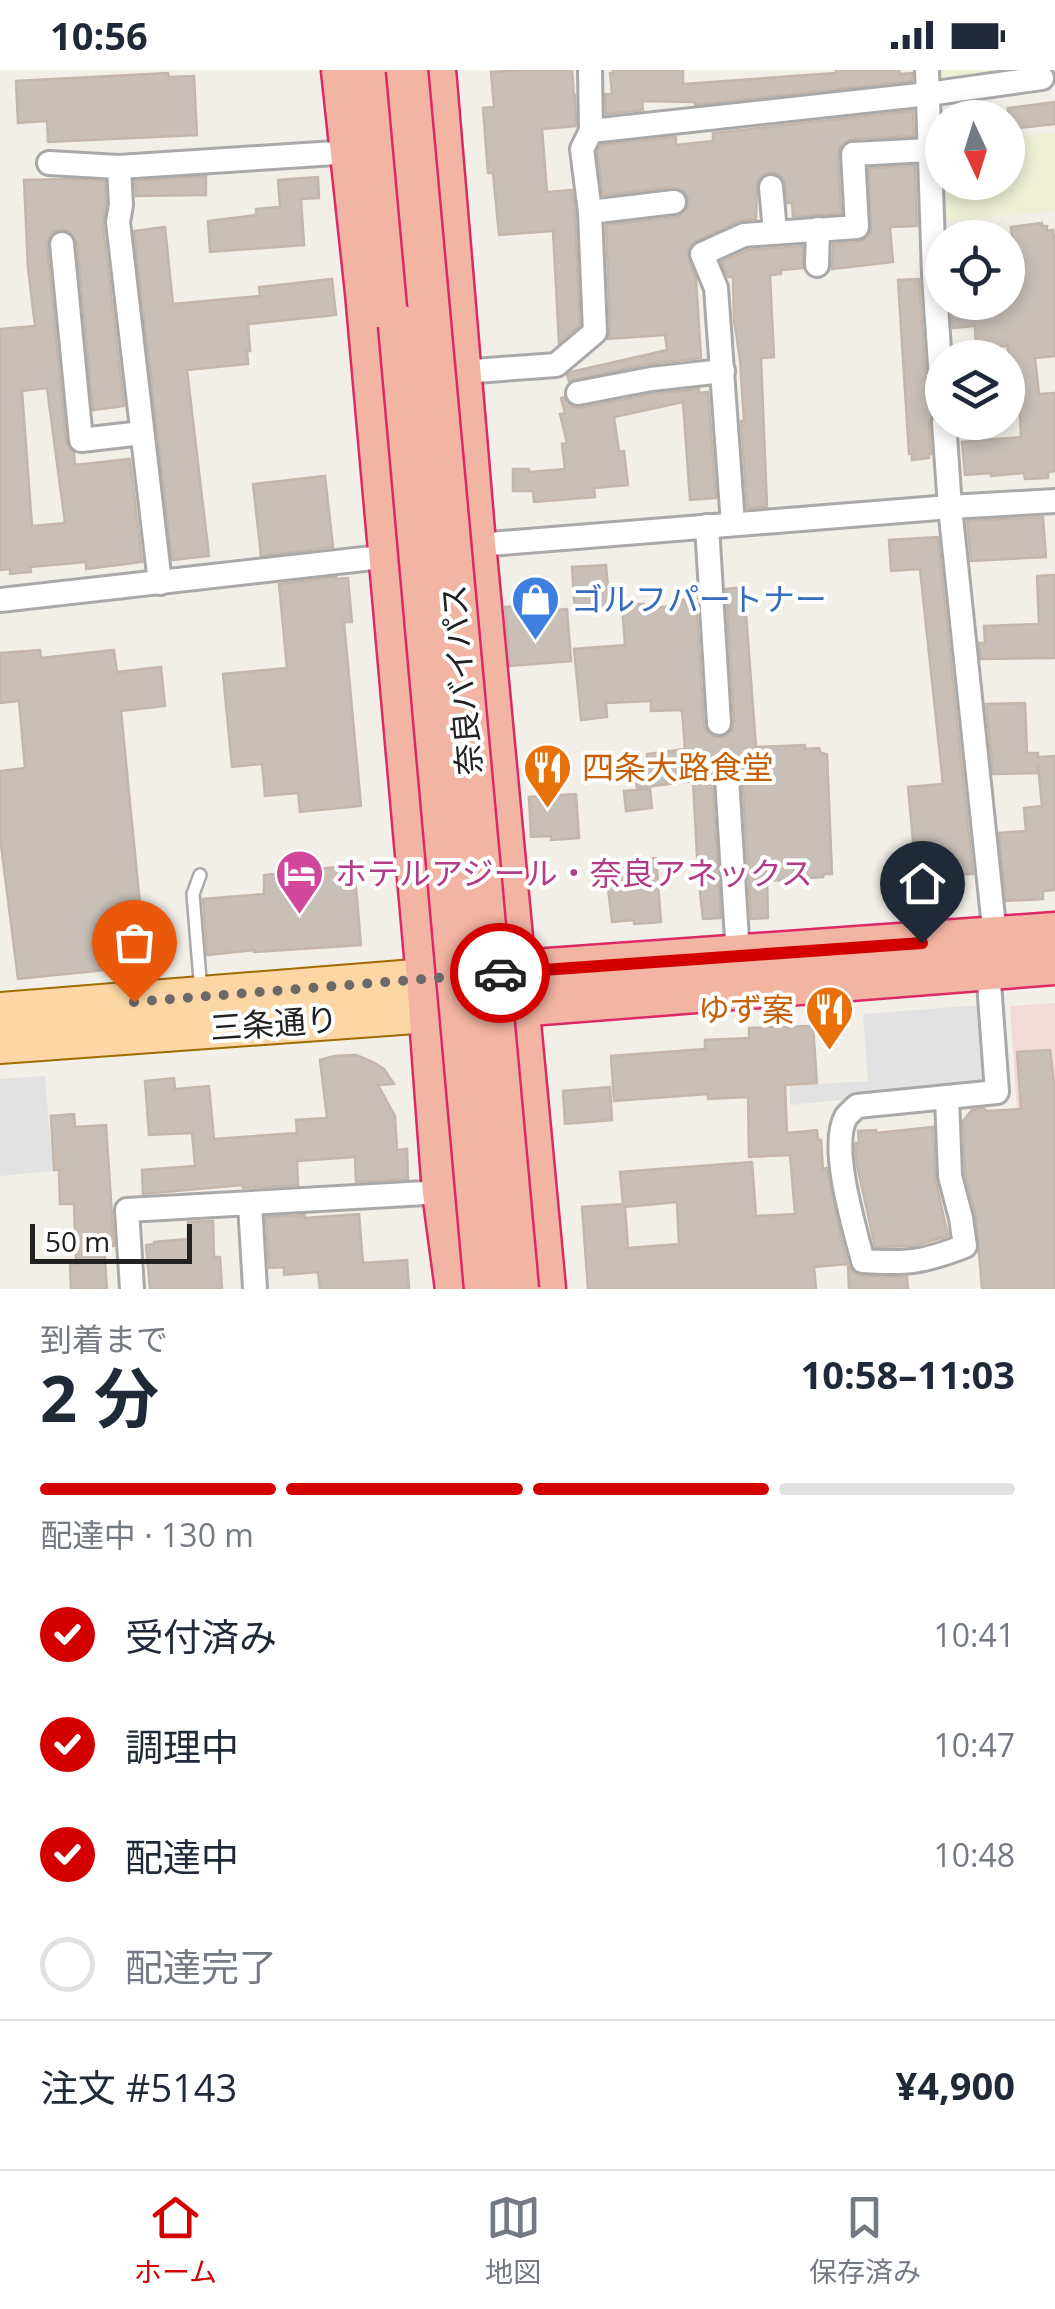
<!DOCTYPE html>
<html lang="ja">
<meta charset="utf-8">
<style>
body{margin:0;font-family:"Open Sans","Noto Sans JP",sans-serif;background:#f2f2f3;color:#1f2937;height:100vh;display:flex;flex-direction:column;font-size:38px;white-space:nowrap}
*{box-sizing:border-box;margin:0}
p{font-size:32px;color:#747a83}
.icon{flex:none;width:55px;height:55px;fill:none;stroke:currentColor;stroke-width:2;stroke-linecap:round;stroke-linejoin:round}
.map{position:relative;height:1219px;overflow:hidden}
.side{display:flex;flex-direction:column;background:#fff;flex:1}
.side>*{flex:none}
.needle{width:65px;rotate:176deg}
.controls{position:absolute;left:925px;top:30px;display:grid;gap:20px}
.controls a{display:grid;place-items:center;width:100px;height:100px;border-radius:50%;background:#fff;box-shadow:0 5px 15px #0003;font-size:50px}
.scale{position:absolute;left:30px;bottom:25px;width:162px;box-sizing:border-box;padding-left:10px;border:5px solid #222;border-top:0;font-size:28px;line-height:35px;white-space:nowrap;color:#222;-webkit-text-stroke:8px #fff;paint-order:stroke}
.pin{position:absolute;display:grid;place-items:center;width:85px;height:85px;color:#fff;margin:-102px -42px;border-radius:50% 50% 50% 0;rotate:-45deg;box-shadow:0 0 10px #0007}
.pin .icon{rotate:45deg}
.courier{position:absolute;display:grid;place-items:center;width:100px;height:100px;margin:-50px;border:8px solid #d40000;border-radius:50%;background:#fff;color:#222;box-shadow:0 2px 12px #0007}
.headline em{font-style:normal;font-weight:700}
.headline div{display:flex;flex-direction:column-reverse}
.headline{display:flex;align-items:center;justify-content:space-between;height:170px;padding:0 40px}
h1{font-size:65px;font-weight:700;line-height:75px}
.bar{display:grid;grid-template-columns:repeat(4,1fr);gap:15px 10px;align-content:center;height:120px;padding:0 40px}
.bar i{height:12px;border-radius:8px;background:#e0e1e3}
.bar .on{background:#d40000}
.bar p{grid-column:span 4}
.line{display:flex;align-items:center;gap:25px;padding:0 40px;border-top:2px solid #e0e1e3}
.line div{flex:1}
ol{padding:0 40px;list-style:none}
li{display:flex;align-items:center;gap:30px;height:110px}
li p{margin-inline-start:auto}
li .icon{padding:10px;border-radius:50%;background:#d40000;color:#fff;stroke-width:4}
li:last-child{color:#747a83}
li i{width:55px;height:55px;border:5px solid #e0e1e3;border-radius:50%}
.status{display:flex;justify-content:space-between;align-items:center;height:70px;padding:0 50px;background:#fff;direction:ltr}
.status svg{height:28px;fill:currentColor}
.dock{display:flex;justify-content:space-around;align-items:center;height:140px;border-top:2px solid #e0e1e3;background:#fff;font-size:28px;color:#747a83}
.dock a{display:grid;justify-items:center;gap:5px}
.dock .on{color:#d40000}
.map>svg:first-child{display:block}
.commercial{fill:#f2dad9}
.farmland{fill:#eef0d5}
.parking{fill:#e2e2e2}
.building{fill:#c7bfb8;stroke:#c4b6ab;stroke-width:2.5;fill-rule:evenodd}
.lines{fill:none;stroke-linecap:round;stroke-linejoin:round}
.service-casing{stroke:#a9a9a9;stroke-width:16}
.minor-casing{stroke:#a9a9a9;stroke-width:28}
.primary-casing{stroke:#a06b00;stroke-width:42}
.trunk-casing{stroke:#dc2a67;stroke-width:45}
.service{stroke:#fff;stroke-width:11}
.minor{stroke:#fff;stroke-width:22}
.primary{stroke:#fcd6a4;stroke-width:38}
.trunk{stroke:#f2b4a3;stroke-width:40}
.trunk-bridge-casing{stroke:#dc2a67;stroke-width:45;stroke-linecap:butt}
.trunk-bridge{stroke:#f2b4a3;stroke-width:40}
.done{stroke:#6b6a68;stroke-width:10;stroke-dasharray:0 18}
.route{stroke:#d40000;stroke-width:12}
.labels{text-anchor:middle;stroke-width:8;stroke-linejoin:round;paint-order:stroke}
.shop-label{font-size:32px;fill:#366cbe;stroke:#fff;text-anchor:start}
.street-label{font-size:32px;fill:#222;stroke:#fff}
.food-label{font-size:32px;fill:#c56008;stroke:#fff;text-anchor:start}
.hotel-label{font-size:32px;fill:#b23c85;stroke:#fff;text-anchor:start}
</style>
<div class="status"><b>10:56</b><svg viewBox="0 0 49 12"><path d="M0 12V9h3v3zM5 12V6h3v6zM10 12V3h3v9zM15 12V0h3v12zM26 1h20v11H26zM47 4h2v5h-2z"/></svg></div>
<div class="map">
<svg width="1055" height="1219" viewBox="0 0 1055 1219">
<rect width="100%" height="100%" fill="#f2efe9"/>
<!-- commercial -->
<polygon class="commercial" points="1055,933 1055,1219 1029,1219 1010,936"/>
<!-- farmland -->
<g class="farmland">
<polygon points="939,0 1013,0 1013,7 940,18"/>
<polygon points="1055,63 1055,141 943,152 940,72 942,72 942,112 1008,112 1008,67"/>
</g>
<!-- parking -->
<g class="parking">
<polygon points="982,935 986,1005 975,1016 790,1035 790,1016 868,1011 863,944"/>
<polygon points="45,1006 53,1101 0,1106 0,1009"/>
</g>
<!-- building -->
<g class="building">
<polygon points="523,0 572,0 574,27 575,26 576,56 542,59 547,122 572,120 575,143 580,255 559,273 553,161 499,165 493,103 488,103 483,38 494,37 491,2"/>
<polygon points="613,0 683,0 683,14 836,3 836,0 899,0 900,4 912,3 912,11 695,35 695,32 642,31 643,40 606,44 605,24 612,24 610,3 613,3"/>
<polygon points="168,3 169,7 194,6 197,65 48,72 47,51 18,53 16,11"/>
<polygon points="1055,32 1055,54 1008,59 1008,38"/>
<polygon points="913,41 914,66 852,69 840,76 838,85 841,143 793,147 792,133 787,133 784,109 778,104 769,102 762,105 757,112 756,149 738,151 691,174 687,183 696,209 701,288 648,294 569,311 567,305 571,302 667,280 665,265 608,269 610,261 606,155 677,147 687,139 689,131 685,122 673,117 603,125 597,82 601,75 676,67 676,75 713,71 713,63"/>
<polygon points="915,96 917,156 890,157 893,192 832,199 833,174 859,172 866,169 871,163 869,98"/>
<polygon points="206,106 206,125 136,126 135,111"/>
<polygon points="318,107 319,128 301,129 304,175 210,182 208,151 256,145 256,139 280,137 278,110"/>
<path d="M 74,109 L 105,111 L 106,134 L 103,154 L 124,336 L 93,340 L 77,173 L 69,161 L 62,159 L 54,161 L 49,167 L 47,175 L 66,371 L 74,383 L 75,395 L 130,389 L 142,492 L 86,499 L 86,492 L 30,497 L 31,502 L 10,504 L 10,499 L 0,500 L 0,259 L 35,256 L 28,198 L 24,110 ZM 47,318 L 65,453 L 32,456 L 22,321 Z"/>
<polygon points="1042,153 1042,156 1047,156 1047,161 1053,160 1055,175 1055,286 1035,288 1039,324 1055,323 1055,401 1048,402 1048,408 1025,409 1024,403 991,406 991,403 965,405 962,372 1021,367 1019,324 1008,325 1008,276 976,278 975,256 953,258 951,239 978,238 978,232 1012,232 1009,207 1014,207 1008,167 1012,167 1011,157"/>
<polygon points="165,157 173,234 260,226 259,217 332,209 336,245 248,254 250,281 247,281 248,294 187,300 209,486 172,490 134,161"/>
<polygon points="803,176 803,198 781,200 781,204 770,205 774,287 761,288 767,437 747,438 741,351 744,351 740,289 734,250 733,207 728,207 721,192 748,180"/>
<polygon points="919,209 927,326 936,340 929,352 931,384 929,384 929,388 912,390 912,384 909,384 898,210"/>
<polygon points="699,319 699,323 708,322 716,428 690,430 683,332 614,347 619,382 624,381 628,415 594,418 595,427 534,432 533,421 513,421 513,399 529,399 529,402 565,399 562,374 567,373 560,344 565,343 561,328 564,327 572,337 580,338 653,324"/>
<polygon points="325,406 333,477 261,486 253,414"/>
<polygon points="1043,447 1046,487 971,491 967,451"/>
<polygon points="938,467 973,804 950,805 952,830 919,834 908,717 943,714 920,499 891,501 889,470"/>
<polygon points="606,495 610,540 575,542 572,497"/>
<polygon points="1055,505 1055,588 981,589 979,573 985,573 984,556 1039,554 1037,506"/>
<polygon points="336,507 336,509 348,508 352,552 344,552 361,736 300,742 298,723 265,726 262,694 232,697 223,604 287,598 279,514"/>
<polygon points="744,517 756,677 805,675 805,679 819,678 821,683 827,684 832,804 824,804 823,807 767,811 768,848 751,849 742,706 734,694 727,692 720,694 714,700 712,708 721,848 703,849 698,805 693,711 637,718 634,695 648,693 647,684 685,679 682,640 651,641 651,631 606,633 607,647 581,650 574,579 625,575 622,535 644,534 644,538 677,536 676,530 696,529 704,655 707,662 713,667 726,666 732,660 734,652 726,519"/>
<polygon points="527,536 528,542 567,539 571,591 510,596 505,537"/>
<polygon points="40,580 41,588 114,580 117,602 161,597 165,636 121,641 146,896 18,909 0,767 0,701 25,698 19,631 0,633 0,583"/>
<polygon points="1025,633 1027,683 1038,683 1038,687 1055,686 1055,820 1043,821 1043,829 1006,831 999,763 1026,761 1024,738 1042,736 1038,696 1039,703 993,704 986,634"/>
<polygon points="650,719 652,738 626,741 624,721"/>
<polygon points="576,724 579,768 551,770 551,766 531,767 529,727"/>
<polygon points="656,788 661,852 634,854 634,850 612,852 605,793"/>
<polygon points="354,795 361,875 254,882 254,880 207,885 203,829 264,824 264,805"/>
<path d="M 813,956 L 817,1013 L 785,1015 L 787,1063 L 817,1060 L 818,1070 L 821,1070 L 823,1099 L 827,1098 L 840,1163 L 848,1195 L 853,1202 L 862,1206 L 907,1207 L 908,1219 L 849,1219 L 848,1194 L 814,1197 L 816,1219 L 588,1219 L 582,1137 L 623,1134 L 620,1102 L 752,1092 L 756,1146 L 795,1144 L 790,1085 L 749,1087 L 748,1027 L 708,1029 L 708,1024 L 614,1031 L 611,986 L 705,979 L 705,970 L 749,968 L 749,958 ZM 677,1132 L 679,1174 L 628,1178 L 625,1137 Z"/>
<polygon points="1050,980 1055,1022 1055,1219 982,1219 976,1146 965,1104 963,1051 972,1040 983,1038 987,1041 1021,1039 1017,982"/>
<polygon points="356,985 373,992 384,999 394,1014 378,1015 395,1046 397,1080 407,1079 408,1109 356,1112 355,1087 297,1091 298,1115 243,1118 243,1115 143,1124 142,1100 195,1096 192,1063 149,1065 145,1011 174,1008 175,1019 209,1016 214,1069 297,1063 296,1050 327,1048 320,990 334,986"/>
<polygon points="610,1017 612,1050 565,1054 563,1021"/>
<polygon points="74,1044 75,1057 106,1055 114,1176 104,1177 107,1219 71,1219 70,1194 76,1194 74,1134 60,1134 59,1100 54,1100 51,1046"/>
<polygon points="933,1057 935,1107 948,1166 913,1176 875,1177 857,1095 855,1077 856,1073 859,1073 858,1061 876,1060 876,1063"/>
<polygon points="359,1144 363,1193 407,1190 409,1219 320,1219 318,1202 284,1205 284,1197 269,1198 266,1147 305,1145 305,1148"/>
<polygon points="213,1151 214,1187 220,1187 222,1219 150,1219 146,1175 154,1174 154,1172 188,1169 188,1152"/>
</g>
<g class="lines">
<defs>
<polyline id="service" points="200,805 193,824 201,922"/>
<g id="minor">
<polyline points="590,0 591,61"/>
<polyline points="927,0 934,205 942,325"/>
<polyline points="49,93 119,97 351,82"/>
<polyline points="119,97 121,135 118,152 160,513"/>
<polyline points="771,117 775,162"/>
<polyline points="590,142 674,132"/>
<polyline points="62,174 81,370 142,363"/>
<polyline points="817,195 818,159"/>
<polyline points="461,302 556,295 595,262 590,142 582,79 591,61 928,24 1042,8"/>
<polyline points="578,323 651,309 723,301"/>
<polyline points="944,352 950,437 996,876"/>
<polyline points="733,454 716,218 702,184 744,165 857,157 853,84 930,80"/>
<polyline points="707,456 719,653"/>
<polyline points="465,476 950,437 1055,431"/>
<polyline points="0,530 399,485"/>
<polyline points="727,707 738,886"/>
<path d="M 947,1027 L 950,1106 L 961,1148 L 965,1176 C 923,1192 908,1194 863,1191 C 855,1160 829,1076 846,1047 C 849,1043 853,1040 857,1036 L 997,1022 L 988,899"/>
<polyline points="250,1134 255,1219"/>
<polyline points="132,1219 127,1140 443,1122"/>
</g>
<g id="primary">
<polyline points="0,942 427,908"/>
<polyline points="0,974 429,943"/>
</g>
<g id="trunk">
<polyline points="342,0 366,222 427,908 443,1122 456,1219"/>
<polyline points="380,0 399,255"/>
<polyline points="435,0 475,474 545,1219"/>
<polyline points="490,903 1055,863"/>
<polyline points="492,938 1055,894"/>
</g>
</defs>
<!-- service casing -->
<use href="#service" class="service-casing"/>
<!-- minor casing -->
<use href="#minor" class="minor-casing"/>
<!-- primary casing -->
<use href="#primary" class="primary-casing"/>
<!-- trunk casing -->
<use href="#trunk" class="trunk-casing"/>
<!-- service -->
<use href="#service" class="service"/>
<!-- minor -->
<use href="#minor" class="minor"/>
<!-- primary -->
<use href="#primary" class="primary"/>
<!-- trunk -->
<use href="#trunk" class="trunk"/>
<defs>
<g id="trunk-bridge">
<polyline points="407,0 518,1219"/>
<polyline points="399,255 485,1219"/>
</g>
</defs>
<!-- trunk-bridge casing -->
<use href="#trunk-bridge" class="trunk-bridge-casing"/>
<!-- trunk-bridge -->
<use href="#trunk-bridge" class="trunk-bridge"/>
</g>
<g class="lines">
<!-- done -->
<polyline class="done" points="134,932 500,903"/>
<!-- route -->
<polyline class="route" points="500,903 922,873"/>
</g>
<!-- icons -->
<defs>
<symbol id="shop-pin" viewBox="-11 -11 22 30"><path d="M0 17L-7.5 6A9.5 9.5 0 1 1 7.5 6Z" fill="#3f7fe0" stroke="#fff"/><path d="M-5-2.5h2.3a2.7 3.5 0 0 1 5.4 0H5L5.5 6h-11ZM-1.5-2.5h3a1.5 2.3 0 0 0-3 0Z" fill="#fff"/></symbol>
<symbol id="restaurant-pin" viewBox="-11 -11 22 30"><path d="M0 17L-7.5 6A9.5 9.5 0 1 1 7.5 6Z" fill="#e8710a" stroke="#fff"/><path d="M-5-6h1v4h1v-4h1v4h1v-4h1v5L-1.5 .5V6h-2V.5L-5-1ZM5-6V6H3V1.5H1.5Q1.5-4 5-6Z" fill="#fff"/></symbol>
<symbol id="hotel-pin" viewBox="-11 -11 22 30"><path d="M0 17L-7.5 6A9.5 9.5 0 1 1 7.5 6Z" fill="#d1479c" stroke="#fff"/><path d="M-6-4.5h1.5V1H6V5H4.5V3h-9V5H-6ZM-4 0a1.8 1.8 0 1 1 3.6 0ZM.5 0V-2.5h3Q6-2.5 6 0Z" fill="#fff"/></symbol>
</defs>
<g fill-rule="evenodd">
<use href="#shop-pin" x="508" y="502" width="55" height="75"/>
<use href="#restaurant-pin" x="520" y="670" width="55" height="75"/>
<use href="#hotel-pin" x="272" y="776" width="55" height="75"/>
<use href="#restaurant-pin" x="802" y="912" width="55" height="75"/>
</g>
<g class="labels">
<!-- shop labels -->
<g class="shop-label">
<text x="571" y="541">ゴルフパートナー</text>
</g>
<!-- street labels -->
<g class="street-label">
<text transform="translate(462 610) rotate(-95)" y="11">奈良バイパス</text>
<text transform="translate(274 954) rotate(-4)" y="11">三条通り</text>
</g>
<!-- food labels -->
<g class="food-label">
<text x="582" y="709">四条大路食堂</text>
<text x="794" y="951" text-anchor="end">ゆず案</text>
</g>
<!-- hotel labels -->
<g class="hotel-label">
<text x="335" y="815">ホテルアジール・奈良アネックス</text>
</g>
</g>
</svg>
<div class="controls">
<a><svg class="needle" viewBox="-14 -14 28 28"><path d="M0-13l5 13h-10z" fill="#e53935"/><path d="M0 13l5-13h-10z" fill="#747a83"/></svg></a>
<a><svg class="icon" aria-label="locate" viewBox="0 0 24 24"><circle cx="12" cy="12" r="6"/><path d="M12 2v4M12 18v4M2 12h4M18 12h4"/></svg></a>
<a><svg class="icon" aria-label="layers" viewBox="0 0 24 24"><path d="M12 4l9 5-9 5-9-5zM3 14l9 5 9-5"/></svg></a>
</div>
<div class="scale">50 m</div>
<div class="pin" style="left:134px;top:932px;background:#ea580c"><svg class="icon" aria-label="bag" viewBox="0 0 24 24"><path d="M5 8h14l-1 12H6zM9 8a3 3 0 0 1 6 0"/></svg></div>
<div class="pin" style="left:922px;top:873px;background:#1f2937"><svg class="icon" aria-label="home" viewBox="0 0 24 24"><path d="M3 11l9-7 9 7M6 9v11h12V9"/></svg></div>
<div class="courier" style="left:500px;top:903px"><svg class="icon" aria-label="car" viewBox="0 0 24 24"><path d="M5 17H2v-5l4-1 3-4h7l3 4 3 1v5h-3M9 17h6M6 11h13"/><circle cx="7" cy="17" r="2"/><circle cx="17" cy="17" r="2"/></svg></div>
</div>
<section class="side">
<div class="headline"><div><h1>2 分</h1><p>到着まで</p></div><em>10:58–11:03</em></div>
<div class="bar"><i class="on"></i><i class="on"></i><i class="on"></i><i></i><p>配達中 · 130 m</p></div>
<ol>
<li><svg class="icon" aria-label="check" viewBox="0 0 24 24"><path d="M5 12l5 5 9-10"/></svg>受付済み<p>10:41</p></li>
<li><svg class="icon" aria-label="check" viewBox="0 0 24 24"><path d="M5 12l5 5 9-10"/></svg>調理中<p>10:47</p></li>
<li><svg class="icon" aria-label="check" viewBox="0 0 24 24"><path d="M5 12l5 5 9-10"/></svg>配達中<p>10:48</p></li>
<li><i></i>配達完了</li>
</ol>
<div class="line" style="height:130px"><div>注文 #5143</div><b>¥4,900</b></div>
</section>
<nav class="dock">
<a class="on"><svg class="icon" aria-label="home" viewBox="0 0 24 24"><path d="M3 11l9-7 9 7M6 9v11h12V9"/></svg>ホーム</a>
<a><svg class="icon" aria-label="map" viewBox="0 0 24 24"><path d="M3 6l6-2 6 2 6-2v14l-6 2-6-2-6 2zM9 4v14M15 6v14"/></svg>地図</a>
<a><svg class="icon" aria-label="saved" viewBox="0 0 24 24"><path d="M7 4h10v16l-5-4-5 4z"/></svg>保存済み</a>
</nav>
